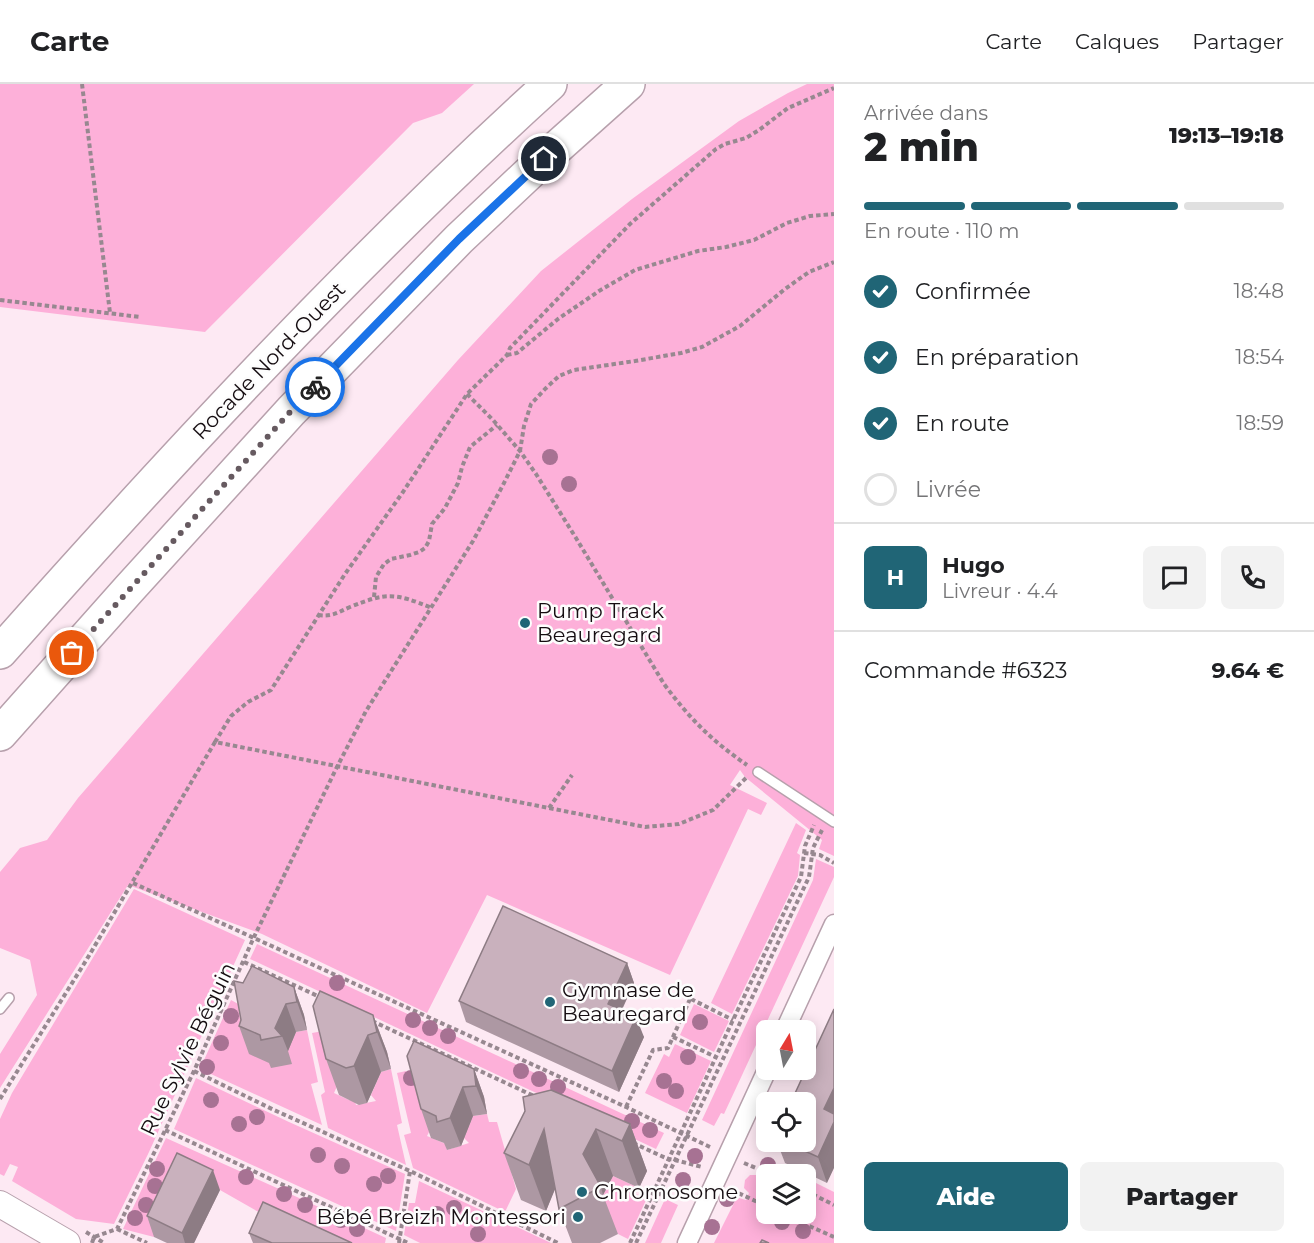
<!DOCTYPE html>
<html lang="fr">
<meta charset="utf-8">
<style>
body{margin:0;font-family:Montserrat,sans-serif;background:#f2f2f2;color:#202124;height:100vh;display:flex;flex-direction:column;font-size:22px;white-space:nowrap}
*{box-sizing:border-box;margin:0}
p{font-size:20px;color:#757577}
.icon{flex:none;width:33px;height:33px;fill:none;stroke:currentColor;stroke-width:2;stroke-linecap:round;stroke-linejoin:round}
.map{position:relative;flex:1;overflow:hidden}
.sheet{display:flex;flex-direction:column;background:#fff;width:480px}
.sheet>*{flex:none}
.needle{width:39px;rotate:10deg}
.tools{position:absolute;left:756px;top:936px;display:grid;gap:12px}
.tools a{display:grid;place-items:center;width:60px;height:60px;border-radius:9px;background:#fff;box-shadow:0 3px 15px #0003;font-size:30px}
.pin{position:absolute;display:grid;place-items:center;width:51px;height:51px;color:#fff;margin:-26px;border:3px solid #fff;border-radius:50%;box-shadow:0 2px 6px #0007}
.courier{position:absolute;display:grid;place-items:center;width:60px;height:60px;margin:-30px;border:4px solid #1a73e8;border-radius:50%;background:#fff;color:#222;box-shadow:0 2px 8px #0007}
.headline em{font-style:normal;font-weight:800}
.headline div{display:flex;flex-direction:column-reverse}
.headline{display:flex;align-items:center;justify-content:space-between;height:102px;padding:0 30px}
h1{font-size:39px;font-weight:800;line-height:45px}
.bar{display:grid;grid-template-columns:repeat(4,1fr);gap:9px 6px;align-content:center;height:72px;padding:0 30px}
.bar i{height:8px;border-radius:4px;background:#e0e0e0}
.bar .on{background:#206576}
.bar p{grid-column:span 4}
.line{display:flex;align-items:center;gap:15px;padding:0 30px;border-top:2px solid #e0e0e0}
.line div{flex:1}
.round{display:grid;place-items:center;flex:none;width:63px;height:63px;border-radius:9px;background:#f2f2f2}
ol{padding:0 30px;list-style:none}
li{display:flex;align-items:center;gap:18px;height:66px}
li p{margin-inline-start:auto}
li .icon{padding:6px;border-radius:50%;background:#206576;color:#fff;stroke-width:4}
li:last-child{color:#757577}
li i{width:33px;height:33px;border:3px solid #e0e0e0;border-radius:50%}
.cta{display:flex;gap:12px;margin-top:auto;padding:12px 30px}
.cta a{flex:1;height:69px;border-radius:9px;background:#206576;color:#fff;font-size:24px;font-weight:800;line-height:69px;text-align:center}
.cta a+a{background:#f2f2f2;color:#202124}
header{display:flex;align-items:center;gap:36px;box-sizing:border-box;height:84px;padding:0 30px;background:#fff;border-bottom:2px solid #e0e0e0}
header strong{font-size:28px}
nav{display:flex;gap:33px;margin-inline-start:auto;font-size:21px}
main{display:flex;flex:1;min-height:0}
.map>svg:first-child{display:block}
.green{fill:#fdb0d9}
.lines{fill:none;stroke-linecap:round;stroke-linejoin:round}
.lane-casing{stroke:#b7a0ac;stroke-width:12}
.street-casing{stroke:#b7a0ac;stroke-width:21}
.secondary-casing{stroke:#b7a0ac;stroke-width:28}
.highway-casing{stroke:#b7a0ac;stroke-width:36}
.path{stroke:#978890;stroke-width:4;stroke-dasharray:4.5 3;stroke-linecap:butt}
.lane{stroke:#fff;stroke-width:9}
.street{stroke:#fff;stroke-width:18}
.secondary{stroke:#fff;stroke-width:26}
.highway{stroke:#fff;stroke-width:33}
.tree{fill:#a77293}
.wall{fill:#ad98a3}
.shaded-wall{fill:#8d7c84}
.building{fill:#c9b1bd;stroke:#8d7c84;stroke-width:1.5}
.done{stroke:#665a60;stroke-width:6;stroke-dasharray:0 10.8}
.route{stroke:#1a73e8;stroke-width:8}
.poi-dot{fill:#206576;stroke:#fdfdfd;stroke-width:2}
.labels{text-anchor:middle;stroke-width:5;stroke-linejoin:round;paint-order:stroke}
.street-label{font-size:21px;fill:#150d11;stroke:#fdfdfd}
.poi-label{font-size:21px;fill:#150d11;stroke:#fdfdfd;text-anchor:start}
</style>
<header>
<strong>Carte</strong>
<nav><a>Carte</a><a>Calques</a><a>Partager</a></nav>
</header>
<main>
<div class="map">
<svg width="834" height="1159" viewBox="0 0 834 1159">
<rect width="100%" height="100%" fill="#fde9f3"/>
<!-- green -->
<g class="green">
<polygon points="0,0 474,0 442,29 413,39 205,248 0,223"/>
<polygon points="807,0 834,0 834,772 819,765 822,756 745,693 740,686 730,701 767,719 761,731 748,725 670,891 487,811 427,929 262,850 128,801 0,1004 0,970 37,911 30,876 0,864 0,788 20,764 47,756 78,714 458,276 541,187 632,115 739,37 788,9"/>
<polygon points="796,739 806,746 797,769 800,771 798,792 732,930 711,919"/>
<polygon points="816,775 834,783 834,793 724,1030 721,1029 714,1042 702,1036 813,796"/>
<polygon points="134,805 245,856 149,1068 114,1140 76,1135 12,1097 18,1083 10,1080 4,1092 0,1090 0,1035 12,1009"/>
<polygon points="257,860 664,1049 656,1065 250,875"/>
<polygon points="231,916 253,928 285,972 296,948 307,946 318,998 311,1000 322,1041 200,985"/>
<polygon points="694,920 729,937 714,968 680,951"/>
<polygon points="323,947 346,982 334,1009 349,1016 353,1010 356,1021 376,1017 371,1011 381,988 391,985 402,1039 397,1041 406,1081 328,1044 321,1011 325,1008 312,949"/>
<polygon points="675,960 711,977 687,1029 645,1009 664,970 669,973"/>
<polygon points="406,987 408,992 415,990 440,1026 427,1052 446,1060 447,1066 469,1059 464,1054 473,1032 487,1030 489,1038 497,1038 516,1105 505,1128 413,1084 404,1051 411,1049 397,989"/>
<polygon points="196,994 289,1038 405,1090 396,1147 174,1045"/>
<polygon points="166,1054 297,1113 386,1154 385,1159 323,1159 269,1134 220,1106 185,1090 154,1153 123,1145"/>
<polygon points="765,1076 797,1090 766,1090 766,1130 806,1130 806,1094 834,1108 834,1159 714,1159 736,1115 739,1114 746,1116 749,1109 744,1104 745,1096 750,1091 758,1091"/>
<polygon points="613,1092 639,1104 636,1110 647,1114 628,1155 618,1150 600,1117"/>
<polygon points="419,1097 551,1159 420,1159 404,1151 409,1119 415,1119"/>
<polygon points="665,1115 678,1121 661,1159 645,1159"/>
</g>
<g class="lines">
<defs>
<g id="lane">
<polyline points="758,688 834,738"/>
<polyline points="0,925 9,914"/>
</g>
<g id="street">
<polyline points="785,946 834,840"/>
<polyline points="687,1159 767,986"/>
</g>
<polyline id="secondary" points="0,1120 67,1159"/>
<g id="highway">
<path d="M 0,568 C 175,371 355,177 550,0"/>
<polyline points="0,650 129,505 291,327 459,155 544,75 628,0"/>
</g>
</defs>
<!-- lane casing -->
<use href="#lane" class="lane-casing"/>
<!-- street casing -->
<use href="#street" class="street-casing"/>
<!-- secondary casing -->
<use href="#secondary" class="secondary-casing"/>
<!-- highway casing -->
<use href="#highway" class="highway-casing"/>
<!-- path -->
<g class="path">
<polyline points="82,0 110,229"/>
<polyline points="0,216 140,233"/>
<polyline points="507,271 517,269 558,235 599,207 635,186 698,167 726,163 754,156 787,139 810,132 834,130"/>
<path d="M 467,310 L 493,336 L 520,367 L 536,390 L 576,454 L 664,600 C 690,635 712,657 747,681"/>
<polyline points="374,513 376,493 384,480 391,475 410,471 419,468 425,464 429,457 432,440 445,424 458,399 462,383 470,363 497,341"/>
<path d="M 318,531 C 331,533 337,529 350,523 C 387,508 395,509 432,524"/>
<polyline points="746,694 713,726 679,740 645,743 215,658 231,632 248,618 271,606 345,490 403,408 467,310 507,271 510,264 630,140 716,65 725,60 746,54 759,46 788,24 834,4"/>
<polyline points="549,724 572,691"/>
<polyline points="804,769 820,771 834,779"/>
<polyline points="133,799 626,1023 710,1063"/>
<polyline points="244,878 322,914"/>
<polyline points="691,915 733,936"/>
<polyline points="372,937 534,1012"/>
<polyline points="673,953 716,973"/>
<polyline points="194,987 274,1026 410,1087 558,1159"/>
<polyline points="0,1015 87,875 215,658"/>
<polyline points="626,1023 653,966 668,964 690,915 692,908"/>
<polyline points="165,1046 408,1159"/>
<polyline points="633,1059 668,1075 675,1076 702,1083"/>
<polyline points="744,1079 770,1090"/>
<polyline points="732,1106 766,1122"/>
<polyline points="806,1107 834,1121"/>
<polyline points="782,1130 834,1153"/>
<polyline points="117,1145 147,1159"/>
<polyline points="86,1148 104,1159"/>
<polyline points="92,1159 94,1153 117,1145 194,987 254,853 337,683 366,627 473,457 503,401 520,367 524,342 531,320 545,305 559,292 574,286 635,277 681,269 702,263 740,242 785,205 809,188 834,178"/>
<polyline points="399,1159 410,1087"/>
<polyline points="630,1159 733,936 801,793 805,762 814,741"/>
<polyline points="636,1159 809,793 813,764 822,746"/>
</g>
<!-- lane -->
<use href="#lane" class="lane"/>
<!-- street -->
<use href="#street" class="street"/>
<!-- secondary -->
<use href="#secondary" class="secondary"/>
<!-- highway -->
<use href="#highway" class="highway"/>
</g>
<!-- trees -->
<g class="tree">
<circle cx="550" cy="373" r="8"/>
<circle cx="569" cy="400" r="8"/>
<circle cx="337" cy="899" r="8"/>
<circle cx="231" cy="932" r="8"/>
<circle cx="413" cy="936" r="8"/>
<circle cx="700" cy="938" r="8"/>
<circle cx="430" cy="944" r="8"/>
<circle cx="448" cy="952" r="8"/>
<circle cx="221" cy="959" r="8"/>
<circle cx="688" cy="973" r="8"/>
<circle cx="207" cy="983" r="8"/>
<circle cx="521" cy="987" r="8"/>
<circle cx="411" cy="994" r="8"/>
<circle cx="539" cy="995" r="8"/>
<circle cx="664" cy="997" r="8"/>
<circle cx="558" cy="1003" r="8"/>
<circle cx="676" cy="1007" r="8"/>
<circle cx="211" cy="1016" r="8"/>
<circle cx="257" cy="1033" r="8"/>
<circle cx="632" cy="1037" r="8"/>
<circle cx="239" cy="1040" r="8"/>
<circle cx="650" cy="1046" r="8"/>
<circle cx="318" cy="1071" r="8"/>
<circle cx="695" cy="1072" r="8"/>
<circle cx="768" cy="1081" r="8"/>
<circle cx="342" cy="1082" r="8"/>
<circle cx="157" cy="1085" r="8"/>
<circle cx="388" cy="1092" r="8"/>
<circle cx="246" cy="1093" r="8"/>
<circle cx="683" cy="1096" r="8"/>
<circle cx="374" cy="1100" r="8"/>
<circle cx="155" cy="1102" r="8"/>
<circle cx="284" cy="1110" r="8"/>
<circle cx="727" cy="1115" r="8"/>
<circle cx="146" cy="1121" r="8"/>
<circle cx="305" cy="1121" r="8"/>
<circle cx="454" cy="1124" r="8"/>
<circle cx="437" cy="1130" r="8"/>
<circle cx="135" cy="1134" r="8"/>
<circle cx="341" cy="1136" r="8"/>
<circle cx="782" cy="1138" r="8"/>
<circle cx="712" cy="1143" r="8"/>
<circle cx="357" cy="1145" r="8"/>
<circle cx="803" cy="1147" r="8"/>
<circle cx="478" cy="1150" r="8"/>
</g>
<!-- wall -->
<g class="wall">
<polygon points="627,879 634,899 622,926 644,953 619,1008 466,938 459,917"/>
<polygon points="243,899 294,903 304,931 307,946 296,948 288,967 292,980 271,984 269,979 249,970 239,942 241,936"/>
<polygon points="834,925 827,1099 785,1079 777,1058 806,1058"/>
<polygon points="373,931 387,968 391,985 381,988 367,1019 359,1021 339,1011 326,975"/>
<polygon points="474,985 484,1013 487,1030 473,1032 461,1062 447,1066 444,1059 431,1054 421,1025"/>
<polygon points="525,1027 630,1040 647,1087 639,1104 613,1092 603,1111 618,1150 600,1159 572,1159 559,1125 555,1104 546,1127 521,1116 504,1069"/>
<polygon points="220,1106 194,1159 167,1159 154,1153 147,1132"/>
<polygon points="249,1149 352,1159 253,1159"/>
</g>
<!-- shaded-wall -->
<g class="shaded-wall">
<polygon points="627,879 634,899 615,940 608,920"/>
<polygon points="294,903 304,931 307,946 297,918"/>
<polygon points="286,920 296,948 288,967 282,952 275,944"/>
<polygon points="373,931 387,968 391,985 377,948"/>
<polygon points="636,933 644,953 619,1008 612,987"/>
<polygon points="368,951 381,988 367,1019 354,982"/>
<polygon points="474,985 484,1013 487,1030 476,1002"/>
<polygon points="463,1003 473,1032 461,1062 450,1034"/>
<polygon points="834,1004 834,1084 827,1099 818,1073 824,1025"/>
<polygon points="630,1040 647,1087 639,1104 622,1057"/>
<polygon points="544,1045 561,1091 546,1127 529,1081"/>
<polygon points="596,1045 613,1092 603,1111 601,1103 583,1070"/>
<polygon points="213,1086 220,1106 194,1159 185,1159 182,1149"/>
</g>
<!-- building -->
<g class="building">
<polygon points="503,822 627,879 608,920 636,933 612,987 459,917"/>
<polygon points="252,882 294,903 297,918 286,920 275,944 282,952 261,956 260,951 239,942 241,936 234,897 243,899"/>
<polygon points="320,907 373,931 377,948 368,951 354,982 346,984 326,975 313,922"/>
<polygon points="834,925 834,1004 824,1025 834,1030 834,1038 818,1073 785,1058 806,1058 806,1018 791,1018"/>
<polygon points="414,957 474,985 476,1002 463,1003 450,1034 437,1038 436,1032 421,1025 407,972"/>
<polygon points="551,1006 630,1040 622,1057 596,1045 583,1070 601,1103 559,1125 544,1045 529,1081 504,1069 525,1027 523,1013"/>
<polygon points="177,1069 213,1086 182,1149 147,1132"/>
<polygon points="263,1118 352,1159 272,1159 249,1149"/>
<polygon points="762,1156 769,1159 760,1159"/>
</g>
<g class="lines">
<!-- done -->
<polyline class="done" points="72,569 291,327 315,303"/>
<!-- route -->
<polyline class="route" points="315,303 459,155 544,75"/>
</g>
<!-- markers -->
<g class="poi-dot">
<circle cx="525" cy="539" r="6"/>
<circle cx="550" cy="918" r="6"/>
<circle cx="582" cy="1108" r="6"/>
<circle cx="578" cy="1133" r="6"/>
</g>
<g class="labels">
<!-- street labels -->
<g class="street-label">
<text transform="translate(269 277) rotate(-46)" y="7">Rocade Nord-Ouest</text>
<text transform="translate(188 965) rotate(-64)" y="7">Rue Sylvie Béguin</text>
</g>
<!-- poi labels -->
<g class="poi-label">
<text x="537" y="534">Pump Track<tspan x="537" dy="24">Beauregard</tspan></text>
<text x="562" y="913">Gymnase de<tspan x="562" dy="24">Beauregard</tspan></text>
<text x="594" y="1115">Chromosome</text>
<text x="566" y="1140" text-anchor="end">Bébé Breizh Montessori</text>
</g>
</g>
</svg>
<div class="tools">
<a><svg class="needle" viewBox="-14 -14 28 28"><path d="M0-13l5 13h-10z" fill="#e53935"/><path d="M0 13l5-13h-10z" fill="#757577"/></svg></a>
<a><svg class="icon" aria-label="locate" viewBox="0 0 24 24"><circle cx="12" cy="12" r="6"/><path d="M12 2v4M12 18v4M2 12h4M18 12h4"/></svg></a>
<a><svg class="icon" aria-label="layers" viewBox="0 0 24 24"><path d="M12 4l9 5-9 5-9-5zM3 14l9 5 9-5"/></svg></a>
</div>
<div class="pin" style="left:72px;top:569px;background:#ea580c"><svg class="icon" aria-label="bag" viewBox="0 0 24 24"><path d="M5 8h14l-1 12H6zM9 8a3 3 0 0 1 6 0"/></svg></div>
<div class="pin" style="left:544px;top:75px;background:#1f2937"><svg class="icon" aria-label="home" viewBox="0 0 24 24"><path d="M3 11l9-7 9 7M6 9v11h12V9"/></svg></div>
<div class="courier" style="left:315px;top:303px"><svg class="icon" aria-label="bike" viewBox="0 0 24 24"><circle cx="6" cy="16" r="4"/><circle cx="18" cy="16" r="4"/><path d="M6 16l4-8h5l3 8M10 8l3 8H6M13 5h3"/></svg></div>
</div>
<section class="sheet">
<div class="headline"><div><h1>2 min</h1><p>Arrivée dans</p></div><em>19:13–19:18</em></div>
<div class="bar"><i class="on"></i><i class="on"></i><i class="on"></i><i></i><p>En route · 110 m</p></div>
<ol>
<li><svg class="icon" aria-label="check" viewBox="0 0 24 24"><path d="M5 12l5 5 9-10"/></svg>Confirmée<p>18:48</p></li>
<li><svg class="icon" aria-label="check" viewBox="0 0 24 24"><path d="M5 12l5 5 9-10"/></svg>En préparation<p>18:54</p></li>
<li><svg class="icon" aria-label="check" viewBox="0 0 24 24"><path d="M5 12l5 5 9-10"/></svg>En route<p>18:59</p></li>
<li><i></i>Livrée</li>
</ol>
<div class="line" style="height:108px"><b class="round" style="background:#206576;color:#fff">H</b><div><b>Hugo</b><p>Livreur · 4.4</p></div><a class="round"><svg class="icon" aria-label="chat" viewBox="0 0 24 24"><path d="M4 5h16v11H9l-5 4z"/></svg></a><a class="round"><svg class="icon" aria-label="phone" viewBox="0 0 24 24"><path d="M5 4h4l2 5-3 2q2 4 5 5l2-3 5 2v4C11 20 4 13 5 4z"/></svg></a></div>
<div class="line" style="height:78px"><div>Commande #6323</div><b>9.64 €</b></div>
<div class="cta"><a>Aide</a><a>Partager</a></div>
</section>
</main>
